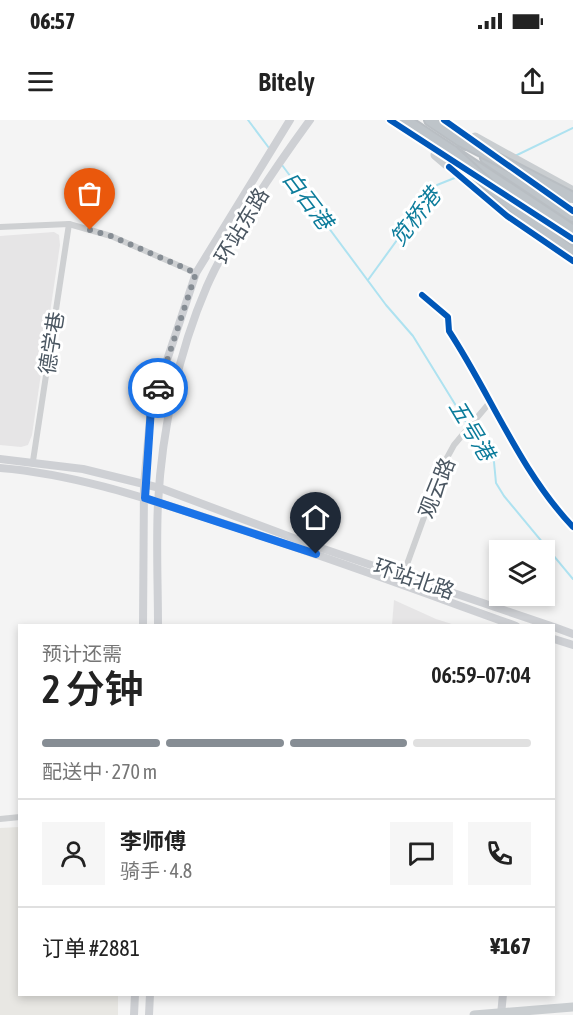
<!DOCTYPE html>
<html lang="zh">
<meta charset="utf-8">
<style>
body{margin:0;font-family:"Asap Condensed","Noto Sans SC",sans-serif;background:#f6f6f6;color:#222;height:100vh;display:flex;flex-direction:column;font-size:22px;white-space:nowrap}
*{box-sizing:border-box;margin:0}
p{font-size:20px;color:#767676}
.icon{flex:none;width:33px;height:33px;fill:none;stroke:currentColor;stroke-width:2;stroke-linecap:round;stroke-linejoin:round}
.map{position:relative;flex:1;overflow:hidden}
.details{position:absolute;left:18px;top:504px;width:537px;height:372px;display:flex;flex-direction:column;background:#fff;border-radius:0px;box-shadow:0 3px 9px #0003}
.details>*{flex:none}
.controls{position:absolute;left:489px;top:420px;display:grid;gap:12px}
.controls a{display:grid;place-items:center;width:66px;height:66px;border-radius:0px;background:#fff;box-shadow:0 3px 9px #0003;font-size:30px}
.pin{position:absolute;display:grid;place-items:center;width:51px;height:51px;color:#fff;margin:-62px -26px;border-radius:50% 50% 50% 0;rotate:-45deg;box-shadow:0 0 6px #0007}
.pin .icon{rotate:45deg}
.courier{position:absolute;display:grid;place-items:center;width:60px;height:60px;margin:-30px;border:4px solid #1a73e8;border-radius:50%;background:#fff;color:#222;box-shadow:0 2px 8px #0007}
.overview em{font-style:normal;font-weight:600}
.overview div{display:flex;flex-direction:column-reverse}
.overview{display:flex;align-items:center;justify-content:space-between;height:102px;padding:0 24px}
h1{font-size:39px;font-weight:600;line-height:45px}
.bar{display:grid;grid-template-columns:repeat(4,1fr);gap:9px 6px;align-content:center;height:72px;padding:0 24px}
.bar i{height:8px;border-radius:4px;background:#e0e0e0}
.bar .on{background:#868d94}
.bar p{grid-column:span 4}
.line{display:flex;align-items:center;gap:15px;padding:0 24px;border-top:2px solid #e0e0e0}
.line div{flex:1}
.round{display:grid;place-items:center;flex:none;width:63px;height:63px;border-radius:0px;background:#f6f6f6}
.status{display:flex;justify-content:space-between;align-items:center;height:42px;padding:0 30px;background:#fff;direction:ltr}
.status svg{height:16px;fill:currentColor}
header{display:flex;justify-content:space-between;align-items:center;height:78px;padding:0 24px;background:#fff;font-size:27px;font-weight:600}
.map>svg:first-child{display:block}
.commercial{fill:#e8e7e3}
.education{fill:#e6e5e6}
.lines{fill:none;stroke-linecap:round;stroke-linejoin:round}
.stream{stroke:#aee2f0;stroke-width:2}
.highway-casing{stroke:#b9bec3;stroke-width:14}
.street{stroke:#ced0d2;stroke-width:6}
.secondary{stroke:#ced0d4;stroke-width:8}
.primary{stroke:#caced1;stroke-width:9}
.highway{stroke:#bec4c9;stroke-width:10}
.highway-bridge-casing{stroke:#b9bec3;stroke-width:14;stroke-linecap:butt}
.highway-bridge{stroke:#bec4c9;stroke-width:10}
.cycleway-casing{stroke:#fff;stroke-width:10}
.cycleway{stroke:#0057b8;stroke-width:6}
.done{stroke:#868d94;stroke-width:6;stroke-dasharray:0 10.8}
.route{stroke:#1a73e8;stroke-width:8}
.labels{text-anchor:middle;stroke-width:6;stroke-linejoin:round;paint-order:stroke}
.street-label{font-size:21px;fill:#4a5661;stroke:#fff}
.water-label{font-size:22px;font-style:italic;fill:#0c7c9b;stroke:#fff}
</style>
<div class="status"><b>06:57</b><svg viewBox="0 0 49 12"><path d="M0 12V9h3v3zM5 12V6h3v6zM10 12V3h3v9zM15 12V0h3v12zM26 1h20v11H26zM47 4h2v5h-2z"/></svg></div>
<header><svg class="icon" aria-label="menu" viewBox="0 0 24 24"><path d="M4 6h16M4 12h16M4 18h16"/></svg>Bitely<svg class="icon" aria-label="share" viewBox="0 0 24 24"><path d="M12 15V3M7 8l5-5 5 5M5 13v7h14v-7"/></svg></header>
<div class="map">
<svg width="573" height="895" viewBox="0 0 573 895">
<rect width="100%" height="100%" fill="#f4f4f4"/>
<!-- commercial -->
<polygon class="commercial" points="19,707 20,874 118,875 118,895 0,895 0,708"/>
<!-- education -->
<g class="education">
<polygon points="54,112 59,115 60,125 32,315 28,325 21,327 0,325 0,116"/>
<polygon points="394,480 436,499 455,505 392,505"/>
</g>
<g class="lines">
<!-- stream -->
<g class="stream">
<polyline points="248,0 269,28"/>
<polyline points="515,36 573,8"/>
<polyline points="282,45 386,185 413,216 466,302 494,342 496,363 504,376 573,459"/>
<polyline points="368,160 437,65 457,57"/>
</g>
<defs>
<g id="highway">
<polyline points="405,0 573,111"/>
<polyline points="430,0 466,24"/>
<polyline points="486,38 573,96"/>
<polyline points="545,100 573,122"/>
</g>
</defs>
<!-- highway casing -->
<use href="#highway" class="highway-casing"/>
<!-- street -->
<g class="street">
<polyline points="0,107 69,104 111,116 196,153"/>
<path d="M 422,175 L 448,197 L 449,211 C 491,275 520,351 573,407"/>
<polyline points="33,341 69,104"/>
<polyline points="402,458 443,345 454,325 491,281"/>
<polyline points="0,699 20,697"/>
</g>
<!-- secondary -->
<g class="secondary">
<polyline points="0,339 83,349 160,368 312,425 551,506"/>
<path d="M 0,348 C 74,354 145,378 216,401 C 317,433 416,470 516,506"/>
<polyline points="143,506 144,365 151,288 196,153 290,0"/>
<path d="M 158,506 C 158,465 156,423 158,383 C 162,310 178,233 207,166 C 231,112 275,48 310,0"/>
<polyline points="554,507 573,514"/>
<polyline points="554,519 573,525"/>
<polyline points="134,895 135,874"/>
<polyline points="149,895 150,874"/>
<polyline points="501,895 503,874"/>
</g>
<!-- primary -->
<g class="primary">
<polyline points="390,0 466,48"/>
<polyline points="444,0 478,25"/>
<polyline points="475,17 573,71"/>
<polyline points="435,35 507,96 573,141"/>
<polyline points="497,69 551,104"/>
<polyline points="474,895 573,887"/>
</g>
<!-- highway -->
<use href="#highway" class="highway"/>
<defs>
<g id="highway-bridge">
<polyline points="460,20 573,78"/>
<polyline points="452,31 506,81 573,134"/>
</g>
</defs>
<!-- highway-bridge casing -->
<use href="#highway-bridge" class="highway-bridge-casing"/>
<!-- highway-bridge -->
<use href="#highway-bridge" class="highway-bridge"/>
<defs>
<g id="cycleway">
<polyline points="390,0 573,119"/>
<polyline points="444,0 573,91"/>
<polyline points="449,47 507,96 573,141"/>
<path d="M 422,175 L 448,197 L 449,211 C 491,275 520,351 573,407"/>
</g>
</defs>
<!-- cycleway casing -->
<use href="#cycleway" class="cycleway-casing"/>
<!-- cycleway -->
<use href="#cycleway" class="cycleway"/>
</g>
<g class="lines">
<!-- done -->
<polyline class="done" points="90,110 111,116 196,153 158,268"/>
<!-- route -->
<polyline class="route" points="158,268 151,288 145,378 316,434"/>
</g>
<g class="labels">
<!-- street labels -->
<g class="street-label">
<text transform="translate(242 106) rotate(-59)" y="7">环站东路</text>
<text transform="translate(52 223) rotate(-81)" y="7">德学巷</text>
<text transform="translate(437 368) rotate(-68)" y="7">观云路</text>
<text transform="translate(414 459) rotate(19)" y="7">环站北路</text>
</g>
<!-- water labels -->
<g class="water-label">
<text transform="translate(308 80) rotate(53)" y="8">白石港</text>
<text transform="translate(415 97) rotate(-52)" y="8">笕桥港</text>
<text transform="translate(472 310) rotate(59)" y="8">五号港</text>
</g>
</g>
</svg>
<div class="controls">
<a><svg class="icon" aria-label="layers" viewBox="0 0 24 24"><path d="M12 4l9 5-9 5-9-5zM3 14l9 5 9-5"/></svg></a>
</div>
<div class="pin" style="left:90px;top:110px;background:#ea580c"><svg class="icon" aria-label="bag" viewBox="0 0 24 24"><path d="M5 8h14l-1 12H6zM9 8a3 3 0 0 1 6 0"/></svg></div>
<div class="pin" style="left:316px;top:434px;background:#1f2937"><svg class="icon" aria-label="home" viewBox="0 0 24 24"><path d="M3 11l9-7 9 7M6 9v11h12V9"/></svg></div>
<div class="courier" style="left:158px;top:268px"><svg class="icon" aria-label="car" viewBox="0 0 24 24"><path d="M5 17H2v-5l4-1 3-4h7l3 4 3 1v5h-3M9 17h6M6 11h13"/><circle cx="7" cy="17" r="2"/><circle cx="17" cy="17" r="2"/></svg></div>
<section class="details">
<div class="overview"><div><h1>2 分钟</h1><p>预计还需</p></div><em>06:59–07:04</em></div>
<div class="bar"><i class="on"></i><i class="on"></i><i class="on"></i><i></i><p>配送中 · 270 m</p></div>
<div class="line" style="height:108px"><a class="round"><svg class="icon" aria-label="person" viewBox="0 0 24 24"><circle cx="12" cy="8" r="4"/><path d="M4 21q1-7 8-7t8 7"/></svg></a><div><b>李师傅</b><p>骑手 · 4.8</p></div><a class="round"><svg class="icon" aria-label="chat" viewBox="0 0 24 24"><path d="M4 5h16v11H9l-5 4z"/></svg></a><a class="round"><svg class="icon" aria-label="phone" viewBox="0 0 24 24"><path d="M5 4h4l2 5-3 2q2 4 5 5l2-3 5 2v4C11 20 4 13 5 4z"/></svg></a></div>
<div class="line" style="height:78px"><div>订单 #2881</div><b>¥167</b></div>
</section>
</div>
